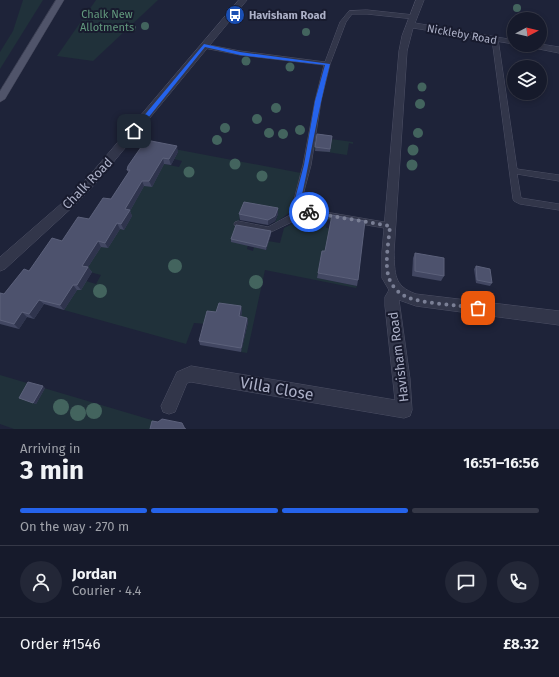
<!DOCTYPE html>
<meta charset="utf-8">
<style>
body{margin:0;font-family:"Fira Sans",sans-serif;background:#232737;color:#f1f3f6;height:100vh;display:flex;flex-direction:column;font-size:15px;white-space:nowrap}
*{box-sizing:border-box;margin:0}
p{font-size:13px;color:#9ea1a9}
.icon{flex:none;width:22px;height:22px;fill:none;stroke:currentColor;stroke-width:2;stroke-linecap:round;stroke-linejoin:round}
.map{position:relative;height:429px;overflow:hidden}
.details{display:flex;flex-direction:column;background:#161a2b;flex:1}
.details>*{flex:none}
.needle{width:26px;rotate:83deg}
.buttons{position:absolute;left:507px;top:12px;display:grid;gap:8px}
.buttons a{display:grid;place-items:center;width:40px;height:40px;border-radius:50%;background:#161a2b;box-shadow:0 2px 6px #0003,0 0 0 1px #353847;font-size:20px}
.pin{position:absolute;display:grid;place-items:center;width:34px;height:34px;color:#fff;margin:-17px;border-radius:8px;box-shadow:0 2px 6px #0006}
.courier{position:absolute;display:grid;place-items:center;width:40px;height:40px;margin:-20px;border:3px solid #2563eb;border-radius:50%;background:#fff;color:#222;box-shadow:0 1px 5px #0007}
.summary em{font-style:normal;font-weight:700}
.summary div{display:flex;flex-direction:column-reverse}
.summary{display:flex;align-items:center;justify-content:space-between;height:68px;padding:0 20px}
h1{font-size:26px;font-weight:700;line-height:30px}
.bar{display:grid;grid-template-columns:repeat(4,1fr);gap:6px 4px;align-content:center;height:48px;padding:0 20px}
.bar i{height:5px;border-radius:3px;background:#353847}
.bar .current{background:#2563eb}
.bar p{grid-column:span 4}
.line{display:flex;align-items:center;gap:10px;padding:0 20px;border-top:1px solid #353847}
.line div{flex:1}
.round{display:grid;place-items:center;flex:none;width:42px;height:42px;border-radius:21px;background:#232737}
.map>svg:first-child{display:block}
.green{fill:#20313a}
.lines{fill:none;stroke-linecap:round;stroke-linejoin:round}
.service-casing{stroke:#4d5065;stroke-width:1}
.minor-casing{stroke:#4d5065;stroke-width:1}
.tertiary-casing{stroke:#4d5065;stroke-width:1}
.primary-casing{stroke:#3c3f53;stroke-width:1}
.service{fill:#32364a;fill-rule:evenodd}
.minor{fill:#32364a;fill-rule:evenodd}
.tertiary{fill:#32364a;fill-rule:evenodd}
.primary{fill:#50546a;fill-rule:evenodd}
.tree{fill:#43645e}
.wall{fill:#424762}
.shaded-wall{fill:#2f344d}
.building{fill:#4d526d;stroke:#5c617b}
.route{fill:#2563eb}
.done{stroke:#7a7f95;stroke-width:4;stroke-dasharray:0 7.2}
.labels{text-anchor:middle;stroke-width:4;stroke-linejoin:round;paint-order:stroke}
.far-park-label{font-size:11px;fill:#62997d;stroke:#181b2e}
.far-poi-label{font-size:11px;font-weight:bold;fill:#acb0c7;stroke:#181b2e;text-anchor:start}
.far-street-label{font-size:11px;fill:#acb0c7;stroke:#181b2e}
.street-label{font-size:13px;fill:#acb0c7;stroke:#181b2e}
.near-street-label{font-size:16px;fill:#acb0c7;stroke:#181b2e}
</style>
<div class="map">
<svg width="559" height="429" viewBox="0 0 559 429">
<rect width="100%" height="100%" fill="#1e2339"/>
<!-- green -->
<g class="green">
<polygon points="23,0 43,0 0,69 0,52 13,31"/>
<polygon points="96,0 158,0 93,61 57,56"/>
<polygon points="316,137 353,142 353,144 349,143 347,155 313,150"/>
<polygon points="153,145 301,173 289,213 275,223 278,214 244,208 235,230 248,245 247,249 253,251 254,247 266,250 268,241 280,243 284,228 310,215 354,222 354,225 327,220 326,228 330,228 328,257 321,256 319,267 327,268 318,278 357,286 356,288 265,270 247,353 241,352 248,322 240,321 242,311 207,324 194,323 186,344 64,310 74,294 59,282 86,281 96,284 101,275 86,271 95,223 124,230 132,216 122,213 135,202 143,186 148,186 144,160 179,167 182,161 174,159 178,153"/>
<polygon points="0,375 155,421 151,429 14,429 0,424"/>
</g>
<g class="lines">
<defs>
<g id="service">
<polygon points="367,10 414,15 417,17 414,19 367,14 352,14 346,22 330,64 321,101 311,165 299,210 308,209 390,223 393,224 394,226 393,228 390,229 308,215 302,216 296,220 269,233 235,226 234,224 235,222 238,221 268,227 290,215 303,165 315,101 324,65 240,55 204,48 201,46 204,44 240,51 325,62 340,22 349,11"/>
<polygon points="495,37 498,39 517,169 559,175 559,181 517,174 521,198 559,204 559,210 520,204 514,201 513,199 492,39"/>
</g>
<g id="minor">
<path d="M 416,0 L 424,0 L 415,23 L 514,40 L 514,44 L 413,28 L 407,51 L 394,252 C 395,273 393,286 416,294 L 559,311 L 559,325 L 416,306 L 399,300 L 410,379 L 412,410 L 410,416 L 404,418 L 191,382 L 187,383 L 175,412 L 169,414 L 163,412 L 161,406 L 177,372 L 191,366 L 395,400 L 385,306 L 385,297 L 389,290 L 382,278 L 382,252 L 399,51 L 402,36 Z"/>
<polygon points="540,44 559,47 559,53 529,47 525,45"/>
</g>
<polygon id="tertiary" points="239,0 247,0 97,182 77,203 5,269 0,271 0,257 69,197 89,176"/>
<polygon id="primary" points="56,0 64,0 5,99 0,102 0,91"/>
</defs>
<!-- service casing -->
<use href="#service" class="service-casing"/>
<!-- minor casing -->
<use href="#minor" class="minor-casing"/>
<!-- tertiary casing -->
<use href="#tertiary" class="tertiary-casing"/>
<!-- primary casing -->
<use href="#primary" class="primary-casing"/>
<!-- service -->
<use href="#service" class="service"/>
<!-- minor -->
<use href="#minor" class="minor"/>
<!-- tertiary -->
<use href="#tertiary" class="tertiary"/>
<!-- primary -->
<use href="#primary" class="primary"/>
</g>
<!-- trees -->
<g class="tree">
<circle cx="517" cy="8" r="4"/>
<circle cx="145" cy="26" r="4"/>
<circle cx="132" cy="28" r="4"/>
<circle cx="306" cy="32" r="4"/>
<circle cx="246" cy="61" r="4.5"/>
<circle cx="290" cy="67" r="4.5"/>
<circle cx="422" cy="87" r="4.5"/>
<circle cx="420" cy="104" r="5"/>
<circle cx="276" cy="108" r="5"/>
<circle cx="257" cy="119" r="5"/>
<circle cx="225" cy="128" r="5"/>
<circle cx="300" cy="130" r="5"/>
<circle cx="269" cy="133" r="5"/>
<circle cx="418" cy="133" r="5"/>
<circle cx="283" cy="134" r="5"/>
<circle cx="217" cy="140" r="5"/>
<circle cx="413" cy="150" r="5.5"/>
<circle cx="235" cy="164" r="5.5"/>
<circle cx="412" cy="165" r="5.5"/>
<circle cx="189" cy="172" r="5.5"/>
<circle cx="262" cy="176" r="5.5"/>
<circle cx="175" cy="266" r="7"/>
<circle cx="256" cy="282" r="7"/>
<circle cx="100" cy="291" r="7"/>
<circle cx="61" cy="407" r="8"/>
<circle cx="94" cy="411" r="8"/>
<circle cx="78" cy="413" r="8"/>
</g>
<!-- wall -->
<g class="wall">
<polygon points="317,134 332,136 330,152 315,151"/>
<polygon points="178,152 171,165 164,164 152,187 144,186 130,211 132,216 124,230 120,229 108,248 101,247 88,267 92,272 81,290 77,290 64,310 44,304 34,319 27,317 19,329 0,324 0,293 4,294 62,241 89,219 111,199 129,173 127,170"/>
<polygon points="278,208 278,214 275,221 268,225 240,220 239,214"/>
<polygon points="271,234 266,250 231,242 231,239"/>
<polygon points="415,253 444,276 441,281 412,276 413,258"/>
<polygon points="476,266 492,283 490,286 476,283 474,269"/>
<polygon points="318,273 358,280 357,286 317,278"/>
<polygon points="241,306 242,311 241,317 247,318 248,322 241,352 200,345 199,341 216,312"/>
<polygon points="45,388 36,404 22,399 19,398"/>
</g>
<!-- shaded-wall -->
<g class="shaded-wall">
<polygon points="177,146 178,152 171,165 169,159"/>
<polygon points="163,158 164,164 152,187 149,181"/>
<polygon points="142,181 144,186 130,211 132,216 124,230 121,224 125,209"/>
<polygon points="278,208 278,214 275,221 268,225 268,220"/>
<polygon points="117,223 120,229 108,248 105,243"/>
<polygon points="271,231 271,234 266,250 266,247"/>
<polygon points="98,241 101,247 88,267 92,272 81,290 77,285 82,266"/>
<polygon points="73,285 77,290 64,310 60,305"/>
<polygon points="39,300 44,304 34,319 29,314"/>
<polygon points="241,306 242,311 240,321 239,316"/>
<polygon points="22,312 27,317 19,329 14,324"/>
<polygon points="247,318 248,322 241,352 241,348"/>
<polygon points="43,386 45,388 36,404 33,403"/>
</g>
<!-- building -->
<g class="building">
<polygon points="317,134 332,136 330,149 315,147"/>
<polygon points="146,140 177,146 169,159 163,158 149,181 142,181 125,209 130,210 121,224 117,223 105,243 98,241 82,266 88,267 77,285 73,285 60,305 39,300 29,314 22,312 14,324 0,320 0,293 4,294 24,269 29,271 52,238 62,241 78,217 89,219 103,198 111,199 130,170 127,170 128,166"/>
<polygon points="244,202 278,208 275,216 268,220 239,214"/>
<polygon points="332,215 365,221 358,280 318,273 322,251 325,251"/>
<polygon points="236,225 271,231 266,247 231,239"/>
<polygon points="415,253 444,258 444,276 415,271"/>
<polygon points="476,266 490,269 492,283 477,280"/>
<polygon points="219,303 241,306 239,316 247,318 241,348 199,341 207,311 216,312"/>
<polygon points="28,382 43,386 33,403 19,398"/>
<polygon points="162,419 182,423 185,429 186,429 150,429 152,421 158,422"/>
</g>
<!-- route -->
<path class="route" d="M 204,44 L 240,52 L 330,64 C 317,113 310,163 298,212 L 311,210 L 311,214 L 303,215 L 293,221 L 290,218 L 304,165 L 315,101 L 325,65 L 240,55 L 205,47 L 136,133 L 132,133 L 132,130 Z"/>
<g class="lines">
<!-- done -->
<path class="done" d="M 309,212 L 390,226 C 389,240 384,264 389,278 C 391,285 398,293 405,296 C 419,304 460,305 478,308"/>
</g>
<!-- icons -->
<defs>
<symbol id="bus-disc" viewBox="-11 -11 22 22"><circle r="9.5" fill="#1a4fb4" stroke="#181b2e"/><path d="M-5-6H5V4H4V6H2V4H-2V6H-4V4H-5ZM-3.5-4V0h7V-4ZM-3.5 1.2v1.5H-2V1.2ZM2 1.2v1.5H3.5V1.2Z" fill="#fff"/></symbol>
</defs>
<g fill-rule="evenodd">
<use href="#bus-disc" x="224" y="4" width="22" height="22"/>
</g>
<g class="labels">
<!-- far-park labels -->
<g class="far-park-label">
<text x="107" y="18">Chalk New<tspan x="107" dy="13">Allotments</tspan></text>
</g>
<!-- far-poi labels -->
<g class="far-poi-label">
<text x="249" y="19">Havisham Road</text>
</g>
<!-- far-street labels -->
<g class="far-street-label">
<text transform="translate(462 34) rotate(10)" y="4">Nickleby Road</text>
</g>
<!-- street labels -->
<g class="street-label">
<text transform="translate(87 183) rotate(-46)" y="5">Chalk Road</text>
<text transform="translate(398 357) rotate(-97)" y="5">Havisham Road</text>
</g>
<!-- near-street labels -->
<g class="near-street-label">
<text transform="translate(277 388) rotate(10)" y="6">Villa Close</text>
</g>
</g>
</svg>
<div class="buttons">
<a><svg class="needle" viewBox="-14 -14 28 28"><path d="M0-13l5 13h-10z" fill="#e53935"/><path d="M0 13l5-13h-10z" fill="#9ea1a9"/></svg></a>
<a><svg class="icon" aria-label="layers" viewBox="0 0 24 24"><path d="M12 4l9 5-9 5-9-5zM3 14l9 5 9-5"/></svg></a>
</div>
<div class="pin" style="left:478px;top:308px;background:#ea580c"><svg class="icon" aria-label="bag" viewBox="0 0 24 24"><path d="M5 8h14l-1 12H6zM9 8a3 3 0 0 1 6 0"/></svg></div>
<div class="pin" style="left:134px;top:131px;background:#1f2937"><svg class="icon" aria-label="home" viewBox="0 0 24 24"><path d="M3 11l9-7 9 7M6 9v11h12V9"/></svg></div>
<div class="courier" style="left:309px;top:212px"><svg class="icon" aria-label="bike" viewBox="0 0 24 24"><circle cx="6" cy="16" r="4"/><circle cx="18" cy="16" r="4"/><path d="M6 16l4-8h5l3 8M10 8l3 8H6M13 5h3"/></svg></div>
</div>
<section class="details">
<div class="summary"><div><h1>3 min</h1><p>Arriving in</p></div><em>16:51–16:56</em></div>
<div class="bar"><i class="current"></i><i class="current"></i><i class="current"></i><i></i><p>On the way · 270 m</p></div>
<div class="line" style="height:72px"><a class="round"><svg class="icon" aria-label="person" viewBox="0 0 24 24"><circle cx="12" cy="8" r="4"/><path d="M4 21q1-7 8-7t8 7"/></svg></a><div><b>Jordan</b><p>Courier · 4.4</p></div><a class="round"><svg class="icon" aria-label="chat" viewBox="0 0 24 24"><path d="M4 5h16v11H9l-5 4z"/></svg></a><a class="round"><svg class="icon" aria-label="phone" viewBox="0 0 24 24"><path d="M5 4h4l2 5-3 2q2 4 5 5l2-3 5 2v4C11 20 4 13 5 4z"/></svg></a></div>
<div class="line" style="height:52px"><div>Order #1546</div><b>£8.32</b></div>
</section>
